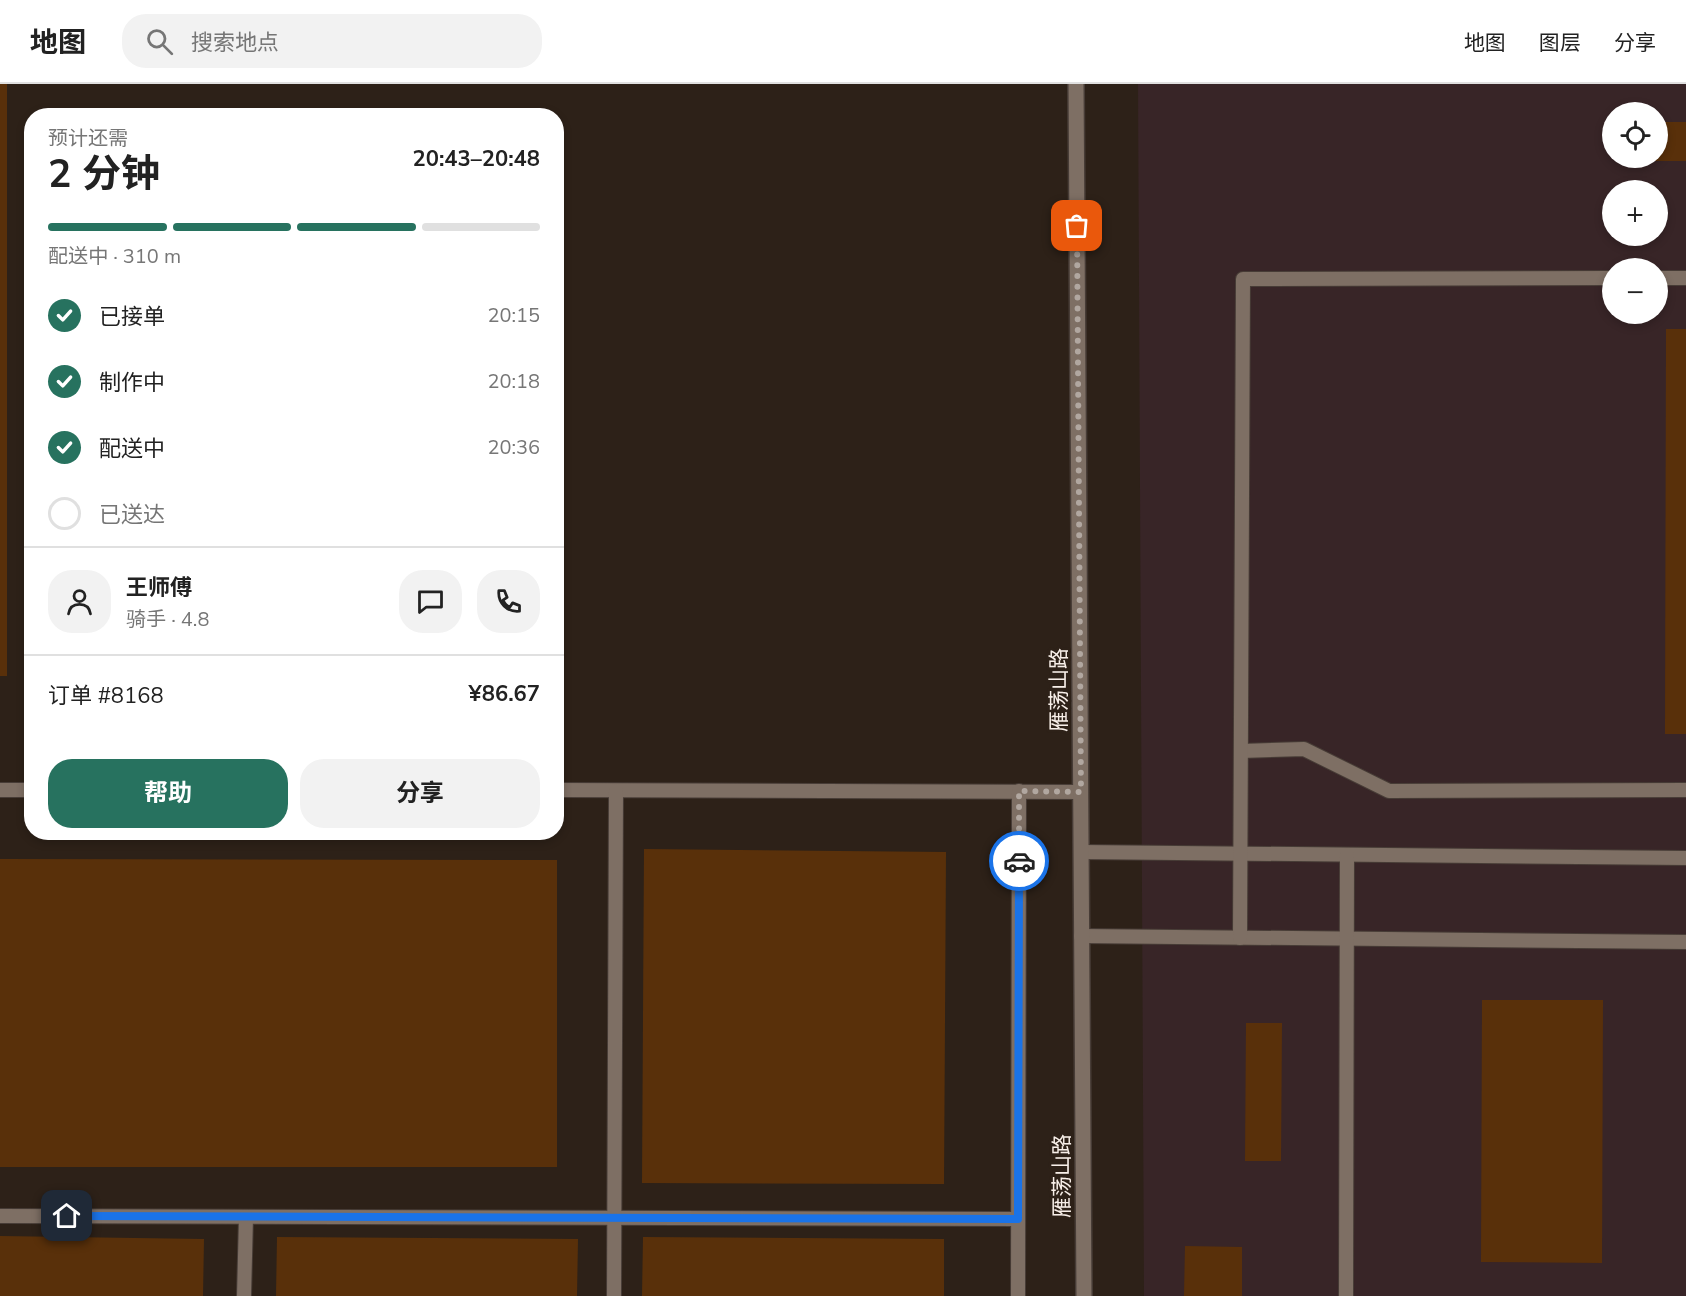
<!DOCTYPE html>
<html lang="zh">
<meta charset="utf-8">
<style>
body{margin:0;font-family:"Nunito Sans","Noto Sans SC",sans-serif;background:#f2f2f2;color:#222;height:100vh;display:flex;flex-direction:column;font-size:22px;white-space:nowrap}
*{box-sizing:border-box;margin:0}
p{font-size:20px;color:#767676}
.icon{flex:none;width:33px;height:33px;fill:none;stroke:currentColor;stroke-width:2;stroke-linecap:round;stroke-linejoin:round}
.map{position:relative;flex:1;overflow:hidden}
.details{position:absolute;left:24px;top:24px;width:540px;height:732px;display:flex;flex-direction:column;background:#fff;border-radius:24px;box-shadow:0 3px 9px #0003}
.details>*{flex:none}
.controls{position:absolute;left:1602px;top:18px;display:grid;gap:12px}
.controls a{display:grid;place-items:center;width:66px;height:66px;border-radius:50%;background:#fff;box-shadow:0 3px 9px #0003;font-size:30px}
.pin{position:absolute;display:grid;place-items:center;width:51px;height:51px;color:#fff;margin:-26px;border-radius:12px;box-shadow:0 3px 9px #0006}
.courier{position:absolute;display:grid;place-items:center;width:60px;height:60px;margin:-30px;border:4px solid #1a73e8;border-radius:50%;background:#fff;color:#222;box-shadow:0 2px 8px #0007}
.overview em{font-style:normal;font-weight:700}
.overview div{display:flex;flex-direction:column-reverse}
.overview{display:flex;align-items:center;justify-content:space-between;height:102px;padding:0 24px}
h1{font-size:39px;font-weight:700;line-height:45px}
.bar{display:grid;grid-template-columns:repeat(4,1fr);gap:9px 6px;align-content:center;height:72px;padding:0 24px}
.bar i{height:8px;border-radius:4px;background:#e0e0e0}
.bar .selected{background:#27725f}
.bar p{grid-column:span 4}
.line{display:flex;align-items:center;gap:15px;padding:0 24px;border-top:2px solid #e0e0e0}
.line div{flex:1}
.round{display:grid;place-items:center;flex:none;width:63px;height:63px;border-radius:24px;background:#f2f2f2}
ol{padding:0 24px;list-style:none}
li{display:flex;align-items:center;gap:18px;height:66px}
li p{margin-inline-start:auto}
li .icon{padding:6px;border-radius:50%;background:#27725f;color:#fff;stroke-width:4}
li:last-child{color:#767676}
li i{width:33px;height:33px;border:3px solid #e0e0e0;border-radius:50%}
.button{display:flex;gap:12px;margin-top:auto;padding:12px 24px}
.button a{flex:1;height:69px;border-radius:24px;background:#27725f;color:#fff;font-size:24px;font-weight:700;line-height:69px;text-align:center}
.button a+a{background:#f2f2f2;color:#222}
header{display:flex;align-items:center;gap:36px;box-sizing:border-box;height:84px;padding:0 30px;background:#fff;border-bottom:2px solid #e0e0e0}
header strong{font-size:28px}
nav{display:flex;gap:33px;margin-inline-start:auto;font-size:21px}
.search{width:420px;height:54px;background:#f2f2f2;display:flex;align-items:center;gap:15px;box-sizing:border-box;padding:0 21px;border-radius:24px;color:#767676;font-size:22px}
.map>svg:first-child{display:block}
.industrial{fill:#382527;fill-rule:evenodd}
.building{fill:#59300a}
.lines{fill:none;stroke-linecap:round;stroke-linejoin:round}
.lane-casing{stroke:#473c36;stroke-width:16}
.street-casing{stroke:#473c36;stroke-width:18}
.lane{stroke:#7e6f64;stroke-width:14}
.street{stroke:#7e6f64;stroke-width:15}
.done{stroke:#b1a7a0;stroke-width:6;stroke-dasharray:0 10.8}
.route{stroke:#1a73e8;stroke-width:8}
.labels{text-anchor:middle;stroke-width:6;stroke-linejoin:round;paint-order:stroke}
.street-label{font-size:21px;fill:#f8efe9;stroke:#2d2118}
</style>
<header>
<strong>地图</strong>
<div class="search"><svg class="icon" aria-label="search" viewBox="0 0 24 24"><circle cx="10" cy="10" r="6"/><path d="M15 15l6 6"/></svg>搜索地点</div>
<nav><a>地图</a><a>图层</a><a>分享</a></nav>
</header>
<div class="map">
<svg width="1686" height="1212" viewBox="0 0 1686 1212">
<rect width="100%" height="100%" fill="#2d2118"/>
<!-- industrial -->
<path class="industrial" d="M 1138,0 L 1686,0 L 1686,1212 L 1144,1212 ZM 1612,28 L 1658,28 L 1658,74 L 1612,74 ZM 1612,106 L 1658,106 L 1658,152 L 1612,152 ZM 1612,184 L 1658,184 L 1658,230 L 1612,230 Z"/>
<!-- building -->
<g class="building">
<rect x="0" y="0" width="7" height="592"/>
<polygon points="1658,38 1686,38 1686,77 1641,77 1641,74 1658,74"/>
<polygon points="1666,245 1686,245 1686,650 1665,650"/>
<polygon points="644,765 946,768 944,1100 642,1099"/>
<polygon points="0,775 557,776 557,1083 0,1083"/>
<polygon points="1482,916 1603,916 1602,1179 1481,1178"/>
<polygon points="1246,939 1282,939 1281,1077 1245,1077"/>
<polygon points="0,1152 204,1155 203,1212 0,1212"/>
<polygon points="277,1153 578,1155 577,1212 276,1212"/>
<polygon points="643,1153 944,1155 944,1212 642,1212"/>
<polygon points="1185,1162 1242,1163 1242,1212 1184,1212"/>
</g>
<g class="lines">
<defs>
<g id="lane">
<polyline points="1658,194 1686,194"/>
<polyline points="1241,667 1304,665 1389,707 1686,706"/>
<polyline points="0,706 32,706"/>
<polyline points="556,706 1081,708"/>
<polyline points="1081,768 1686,774"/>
<polyline points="1081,852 1686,858"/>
<polyline points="1240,854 1243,195 1612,194"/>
<polyline points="0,1132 1018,1135"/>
<polyline points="244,1212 246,1133"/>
<polyline points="614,1212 616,707"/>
<polyline points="1018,1212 1019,707"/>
<polyline points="1346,1212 1347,771"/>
</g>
<polyline id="street" points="1076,0 1084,1212"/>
</defs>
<!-- lane casing -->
<use href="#lane" class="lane-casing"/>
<!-- street casing -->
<use href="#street" class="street-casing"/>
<!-- lane -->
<use href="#lane" class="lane"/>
<!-- street -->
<use href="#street" class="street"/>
</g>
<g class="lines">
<!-- done -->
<polyline class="done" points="1019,777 1019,707 1081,708 1077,142"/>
<!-- route -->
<polyline class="route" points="67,1132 1018,1135 1019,777"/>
</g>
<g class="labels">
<!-- street labels -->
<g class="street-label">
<text transform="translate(1059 606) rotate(-90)" y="7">雁荡山路</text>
<text transform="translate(1062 1092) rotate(-90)" y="7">雁荡山路</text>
</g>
</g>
</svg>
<div class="controls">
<a><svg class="icon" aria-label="locate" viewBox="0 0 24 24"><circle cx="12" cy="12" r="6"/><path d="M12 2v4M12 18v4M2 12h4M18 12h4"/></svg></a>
<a>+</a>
<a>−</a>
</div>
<div class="pin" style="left:1077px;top:142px;background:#ea580c"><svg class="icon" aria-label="bag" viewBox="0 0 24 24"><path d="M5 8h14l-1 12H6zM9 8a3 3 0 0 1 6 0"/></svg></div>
<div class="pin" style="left:67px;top:1132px;background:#1f2937"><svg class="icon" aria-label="home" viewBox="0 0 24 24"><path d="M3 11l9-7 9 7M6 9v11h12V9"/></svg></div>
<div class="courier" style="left:1019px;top:777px"><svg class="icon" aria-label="car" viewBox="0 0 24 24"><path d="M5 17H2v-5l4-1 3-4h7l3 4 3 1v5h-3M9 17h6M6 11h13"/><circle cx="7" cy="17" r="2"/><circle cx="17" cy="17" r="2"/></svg></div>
<section class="details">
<div class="overview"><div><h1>2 分钟</h1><p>预计还需</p></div><em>20:43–20:48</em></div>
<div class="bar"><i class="selected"></i><i class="selected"></i><i class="selected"></i><i></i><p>配送中 · 310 m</p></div>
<ol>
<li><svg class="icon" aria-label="check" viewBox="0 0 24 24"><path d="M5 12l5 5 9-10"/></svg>已接单<p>20:15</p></li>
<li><svg class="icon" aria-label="check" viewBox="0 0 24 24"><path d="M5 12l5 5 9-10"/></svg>制作中<p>20:18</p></li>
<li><svg class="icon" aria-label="check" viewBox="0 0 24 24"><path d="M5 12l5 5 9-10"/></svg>配送中<p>20:36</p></li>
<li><i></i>已送达</li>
</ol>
<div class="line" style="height:108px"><a class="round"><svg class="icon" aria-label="person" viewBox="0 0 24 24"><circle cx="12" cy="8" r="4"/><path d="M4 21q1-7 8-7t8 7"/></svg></a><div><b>王师傅</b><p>骑手 · 4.8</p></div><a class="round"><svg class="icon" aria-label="chat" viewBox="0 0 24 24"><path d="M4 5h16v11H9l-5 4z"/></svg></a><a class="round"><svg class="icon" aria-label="phone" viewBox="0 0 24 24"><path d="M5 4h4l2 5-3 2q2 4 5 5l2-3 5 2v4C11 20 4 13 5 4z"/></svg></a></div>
<div class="line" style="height:78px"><div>订单 #8168</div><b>¥86.67</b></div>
<div class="button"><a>帮助</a><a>分享</a></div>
</section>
</div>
